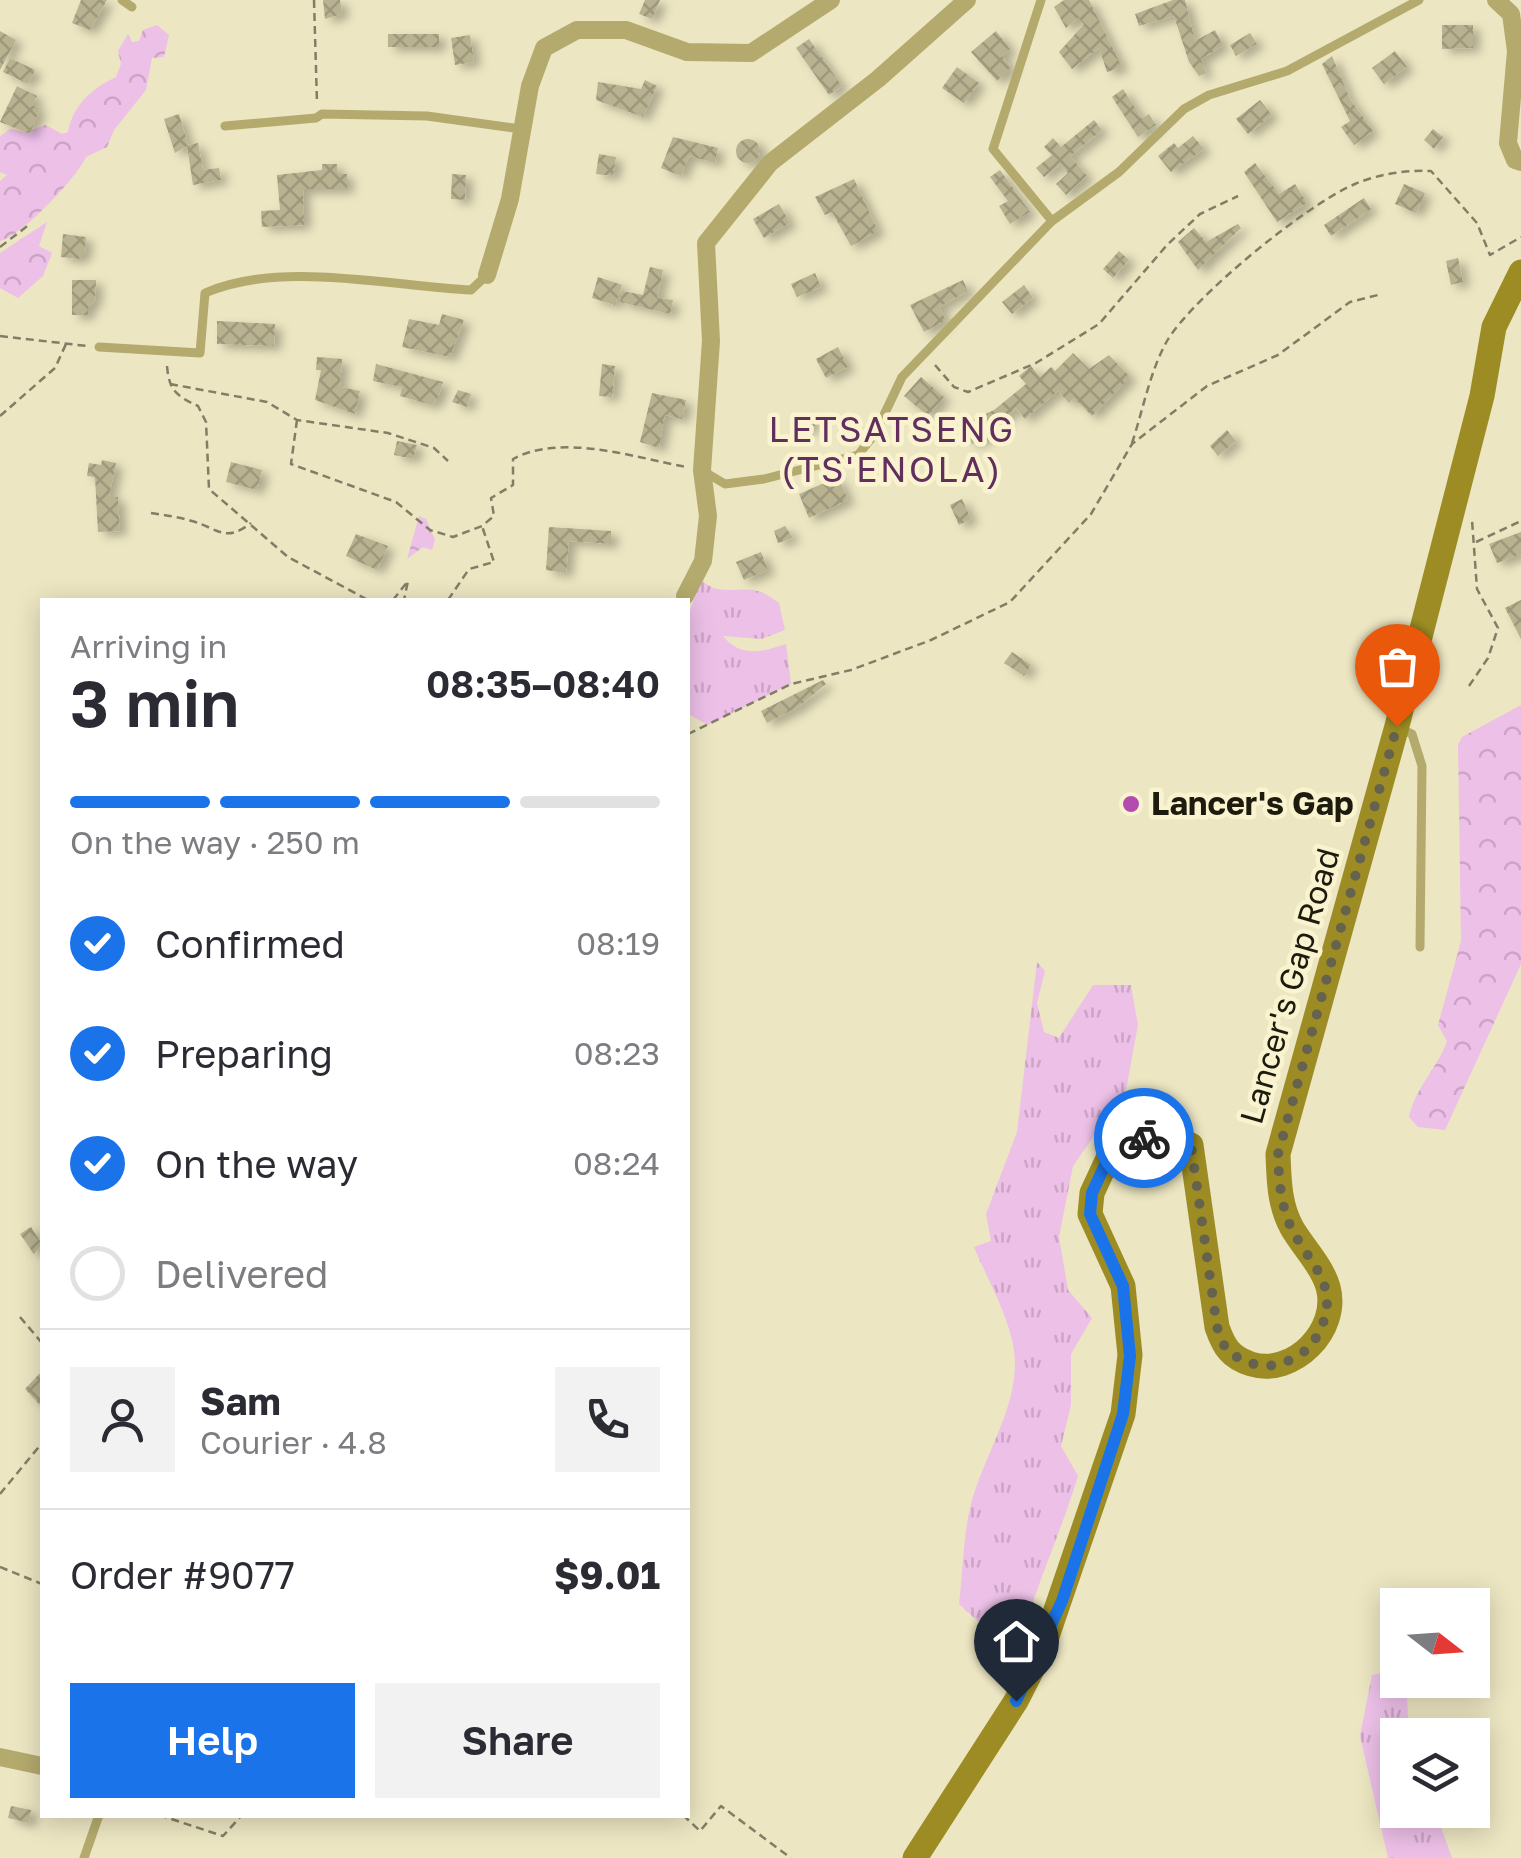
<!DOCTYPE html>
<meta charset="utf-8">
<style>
body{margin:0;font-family:"Golos Text",sans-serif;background:#f2f2f3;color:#2b2b33;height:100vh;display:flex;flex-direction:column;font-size:38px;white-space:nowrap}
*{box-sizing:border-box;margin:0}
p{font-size:32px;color:#7c7c81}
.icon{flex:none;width:55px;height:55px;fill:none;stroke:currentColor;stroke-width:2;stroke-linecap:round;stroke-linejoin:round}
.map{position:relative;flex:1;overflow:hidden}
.panel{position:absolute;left:40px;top:598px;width:650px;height:1220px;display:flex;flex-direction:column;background:#fff;border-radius:0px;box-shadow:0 5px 25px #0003}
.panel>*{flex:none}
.needle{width:65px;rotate:107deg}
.buttons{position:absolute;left:1380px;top:1588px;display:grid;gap:20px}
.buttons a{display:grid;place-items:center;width:110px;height:110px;border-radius:0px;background:#fff;box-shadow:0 5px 25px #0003;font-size:50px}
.pin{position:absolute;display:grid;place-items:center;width:85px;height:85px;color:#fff;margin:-102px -42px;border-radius:50% 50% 50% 0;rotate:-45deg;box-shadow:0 0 10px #0007}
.pin .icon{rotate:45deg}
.courier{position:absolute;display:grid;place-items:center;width:100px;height:100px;margin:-50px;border:8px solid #1a73e8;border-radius:50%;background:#fff;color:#222;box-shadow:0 2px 12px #0007}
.head em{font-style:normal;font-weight:600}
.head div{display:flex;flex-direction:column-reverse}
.head{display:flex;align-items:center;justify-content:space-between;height:170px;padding:0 30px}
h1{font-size:65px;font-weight:600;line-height:75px}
.bar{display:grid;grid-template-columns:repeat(4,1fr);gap:15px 10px;align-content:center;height:120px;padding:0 30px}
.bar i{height:12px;border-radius:8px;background:#e1e1e2}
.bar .active{background:#1a73e8}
.bar p{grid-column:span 4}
.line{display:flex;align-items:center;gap:25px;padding:0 30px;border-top:2px solid #e1e1e2}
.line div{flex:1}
.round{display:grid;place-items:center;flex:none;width:105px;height:105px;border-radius:0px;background:#f2f2f3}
ol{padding:0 30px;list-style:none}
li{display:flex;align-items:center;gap:30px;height:110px}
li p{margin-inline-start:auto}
li .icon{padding:10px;border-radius:50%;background:#1a73e8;color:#fff;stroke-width:4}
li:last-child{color:#7c7c81}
li i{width:55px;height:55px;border:5px solid #e1e1e2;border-radius:50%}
.button{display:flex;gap:20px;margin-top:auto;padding:20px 30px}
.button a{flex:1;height:115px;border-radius:0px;background:#1a73e8;color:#fff;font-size:40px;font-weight:600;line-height:115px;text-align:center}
.button a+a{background:#f2f2f3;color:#2b2b33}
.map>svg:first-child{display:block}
.grass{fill:url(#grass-tufts)}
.forest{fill:url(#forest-crowns)}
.building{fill:url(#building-cross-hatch);filter:url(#shadow)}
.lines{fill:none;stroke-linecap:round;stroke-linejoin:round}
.path{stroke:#827e66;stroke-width:2.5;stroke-dasharray:8 5;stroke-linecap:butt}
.service{stroke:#b4aa6e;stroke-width:9}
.minor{stroke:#b4aa6e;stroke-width:18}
.secondary{stroke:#9c8c23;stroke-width:25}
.done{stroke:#65624d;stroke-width:10;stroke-dasharray:0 18}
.route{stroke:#1a73e8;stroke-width:12}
.poi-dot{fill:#b44cae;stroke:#f9f4cf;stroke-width:4}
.labels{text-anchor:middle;stroke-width:9;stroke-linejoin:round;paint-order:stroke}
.poi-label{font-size:32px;font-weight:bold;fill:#1d1b0e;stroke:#f9f4cf;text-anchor:start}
.street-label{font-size:32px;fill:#1d1b0e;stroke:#f9f4cf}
.neighbourhood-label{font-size:35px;letter-spacing:2.5px;fill:#612e5e;stroke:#f9f4cf}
</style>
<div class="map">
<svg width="1521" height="1858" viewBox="0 0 1521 1858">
<defs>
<pattern id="grass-tufts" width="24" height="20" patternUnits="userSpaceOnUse" patternTransform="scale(2.5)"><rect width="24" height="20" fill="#edc0e8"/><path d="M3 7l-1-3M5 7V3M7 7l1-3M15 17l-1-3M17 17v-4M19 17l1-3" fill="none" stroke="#cba4c6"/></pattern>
<pattern id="forest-crowns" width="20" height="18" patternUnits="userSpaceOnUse" patternTransform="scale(2.5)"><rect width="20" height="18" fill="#edc0e8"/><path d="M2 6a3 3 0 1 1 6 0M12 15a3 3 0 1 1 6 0" fill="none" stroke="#cba4c6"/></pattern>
<pattern id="building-cross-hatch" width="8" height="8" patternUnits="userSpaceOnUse" patternTransform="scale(2.5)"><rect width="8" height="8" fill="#b8b290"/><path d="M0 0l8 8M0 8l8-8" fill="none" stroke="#9e987b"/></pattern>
<filter id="shadow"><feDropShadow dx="7" dy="4.5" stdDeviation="5" flood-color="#0004"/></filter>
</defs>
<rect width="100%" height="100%" fill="#ece6c2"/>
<!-- grass -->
<g class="grass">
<path d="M 701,579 C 716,597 737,586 757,591 C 764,592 773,599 779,603 L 785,630 L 761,639 L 723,636 C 741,658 762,652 786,644 L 791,684 L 708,725 L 688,714 L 688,616 Z"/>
<path d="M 1037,962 L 1045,971 L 1037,1003 L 1044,1032 L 1059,1038 L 1093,985 L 1131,985 L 1138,1025 L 1126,1090 L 1073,1166 L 1059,1237 L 1068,1290 L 1092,1318 L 1071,1354 L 1071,1405 L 1061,1446 L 1078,1476 C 1061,1532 1037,1583 1021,1639 C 994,1639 978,1621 959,1604 C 963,1571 963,1536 971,1504 C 983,1458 1015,1412 1015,1363 C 1015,1326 988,1281 974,1247 L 991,1241 L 986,1214 L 1017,1132 Z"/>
<polygon points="1390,1672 1407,1697 1409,1735 1398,1735 1398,1810 1435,1810 1452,1858 1388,1858 1360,1736 1372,1675"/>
</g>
<!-- forest -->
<g class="forest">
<path d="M 157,25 L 169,35 L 164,57 L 152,58 L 146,90 L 114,130 L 107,147 L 86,157 C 77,177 23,235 0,241 L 0,181 L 7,175 L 0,172 L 0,136 L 10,129 L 26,132 L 46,125 L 62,134 L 68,132 C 73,105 92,88 116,77 L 121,64 L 118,51 L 128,34 L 132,42 L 139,41 L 143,30 Z"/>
<polygon points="47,222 39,246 52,253 43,276 18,298 0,288 0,253"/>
<polygon points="419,516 426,519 435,540 432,550 423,547 407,559"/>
<path d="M 1521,705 L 1521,964 L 1445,1130 L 1418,1127 L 1409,1117 C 1415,1088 1437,1069 1447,1041 L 1438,1025 L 1461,941 L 1458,745 L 1462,737 Z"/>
</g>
<!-- building -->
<g class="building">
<polygon points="81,0 107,0 90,30 72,23"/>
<polygon points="323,0 340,0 342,14 325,19"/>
<polygon points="645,0 660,0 652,19 639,14"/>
<polygon points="1064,0 1089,0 1122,67 1107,72 1099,48 1072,69 1059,52 1084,24 1078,18 1066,28 1054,7"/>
<polygon points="1173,0 1185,0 1195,41 1215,30 1223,46 1201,59 1206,73 1199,76 1189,62 1174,16 1139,26 1135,14"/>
<polygon points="1442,25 1473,25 1473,48 1442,49"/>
<polygon points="0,31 16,40 0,70"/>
<polygon points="996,31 1010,49 1002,56 1011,67 997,81 971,52"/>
<polygon points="1250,33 1257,44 1236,56 1230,45"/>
<rect x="388" y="34" width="51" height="13"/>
<polygon points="470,35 474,62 455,65 451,38"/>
<polygon points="809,39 842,86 829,95 796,48"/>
<polygon points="1395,51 1407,67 1384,84 1372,68"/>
<polygon points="1332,56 1350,99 1373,131 1354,145 1341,127 1350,121 1322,64"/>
<polygon points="10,58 35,70 28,84 3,72"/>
<polygon points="957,67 979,83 964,103 942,88"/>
<polygon points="645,80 657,86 643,117 596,100 598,82 641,89"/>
<polygon points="17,86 37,96 32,105 40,108 30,134 0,122"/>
<polygon points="1123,89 1142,119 1149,114 1156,125 1138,137 1112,97"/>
<polygon points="1260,100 1272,115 1248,134 1236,119"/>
<polygon points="179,114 188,145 198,143 203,170 219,168 221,180 193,185 187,146 175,153 164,119"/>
<polygon points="1094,120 1102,130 1070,156 1087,176 1066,195 1056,184 1068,173 1060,164 1044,177 1036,168 1052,155 1044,147 1053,138 1061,147"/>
<polygon points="1433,129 1443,137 1434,149 1424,140"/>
<polygon points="1193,136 1204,149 1171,172 1158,156 1174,143 1178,148"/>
<polygon points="673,137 718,148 715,163 689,156 681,176 661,168"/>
<circle cx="748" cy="151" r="12"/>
<polygon points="599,154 616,157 613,176 596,174"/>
<polygon points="1255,163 1279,194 1295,184 1307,203 1277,222 1244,172"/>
<polygon points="322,164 337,164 337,173 347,174 347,189 303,189 304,225 262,227 261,211 280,210 277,175 322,170"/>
<polygon points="1000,170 1030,212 1010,224 999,206 1008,201 990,177"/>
<polygon points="452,174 466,175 465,200 451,199"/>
<polygon points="854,179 878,231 851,246 832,212 825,215 815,197"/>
<polygon points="1404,184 1425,193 1416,213 1395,204"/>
<polygon points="1364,198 1371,209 1331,236 1324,225"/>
<polygon points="779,204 790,223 764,238 753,219"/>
<polygon points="1238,224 1241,228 1198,270 1178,242 1194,228 1206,242"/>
<polygon points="63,234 86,237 85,253 79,259 61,257"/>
<polygon points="1119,251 1129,260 1113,278 1103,269"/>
<polygon points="1458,258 1463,282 1451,285 1446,261"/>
<polygon points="650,267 663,270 657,298 673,300 670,314 620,302 622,291 643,295"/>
<polygon points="815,273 821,287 797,297 791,284"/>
<polygon points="598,277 622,285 615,305 592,298"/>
<polygon points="72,280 96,280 95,301 88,307 88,315 72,315"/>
<polygon points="963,280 968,291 939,307 946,320 924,332 910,305"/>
<polygon points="1024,285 1033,298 1012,314 1002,302"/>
<polygon points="442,314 464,320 450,357 402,347 409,319 439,325"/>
<polygon points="217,321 275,324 274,346 217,344"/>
<polygon points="838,347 848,367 826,378 816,359"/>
<polygon points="1073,353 1089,369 1109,355 1130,377 1092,416 1074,398 1069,403 1058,391 1025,419 1016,408 990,430 992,434 972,444 963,425 994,410 1026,384 1019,376 1031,366 1040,377 1051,367 1055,371"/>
<polygon points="317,357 342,359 340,387 360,391 355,414 315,400 321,370 316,370"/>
<polygon points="376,364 443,382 438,398 432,405 400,396 402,387 373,381"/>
<polygon points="602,364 615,366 612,397 599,396"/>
<polygon points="921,377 944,397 928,416 904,396"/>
<polygon points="458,390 471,394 467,407 452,402"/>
<polygon points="652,393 686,400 682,419 665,415 659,448 640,442"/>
<polygon points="811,414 815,426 798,432 794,420"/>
<polygon points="1227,430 1236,441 1218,456 1210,446"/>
<polygon points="397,441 417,445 413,459 394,455"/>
<polygon points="102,460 116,463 109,497 118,497 120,531 98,532 95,477 87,476 89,463 101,465"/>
<polygon points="231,462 262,470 257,490 226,482"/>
<polygon points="838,477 848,500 809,518 799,494"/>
<polygon points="962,499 971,519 959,525 950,505"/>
<polygon points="785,526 793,538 778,543 774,531"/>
<polygon points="549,527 611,531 611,544 569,541 566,573 546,570"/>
<polygon points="1521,532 1521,554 1497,563 1489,544"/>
<polygon points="356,534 388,546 377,570 346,556"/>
<polygon points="761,552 768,570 744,580 736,562"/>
<polygon points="1521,600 1521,639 1505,608"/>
<polygon points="1012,652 1031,665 1024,676 1004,663"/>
<polygon points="823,680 826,684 798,707 767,723 761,711"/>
<polygon points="31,1227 42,1244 34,1254 20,1234"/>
<polygon points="42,1371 42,1407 25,1389"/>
<polygon points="11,1806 31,1810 29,1823 8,1818"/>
</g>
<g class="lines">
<!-- path -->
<g class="path">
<polyline points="314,0 317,103"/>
<polyline points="0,247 30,224"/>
<polyline points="0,336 87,346"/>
<polyline points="935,365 954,387 968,392 1036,363 1099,324 1167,245 1200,214 1238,196"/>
<path d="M 167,366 C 169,390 176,396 198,406 L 206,422 L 209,489 L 288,557 L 368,600"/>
<polyline points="170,384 267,402 297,420 388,433 434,448 448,461"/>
<polyline points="0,416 55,368 66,344"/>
<path d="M 297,420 L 291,464 L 396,502 L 430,530 L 453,537 L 482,526 L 494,516 L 491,498 L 513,485 L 513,459 C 561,433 633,457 686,467"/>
<path d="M 1132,443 C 1143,410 1150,371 1167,341 C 1193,297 1307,204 1355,184 C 1378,174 1406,170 1431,171 L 1477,223 L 1490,255 L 1521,237"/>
<path d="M 151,513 C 165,515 179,517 192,521 C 219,529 225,543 251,523"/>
<polyline points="1476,542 1521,521"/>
<polyline points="484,599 488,600"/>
<polyline points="393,600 408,581 404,600"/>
<polyline points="448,600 469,569 494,562 482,526"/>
<polyline points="1469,686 1488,658 1498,628 1477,589 1472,520"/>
<polyline points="688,734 791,684 851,670 931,640 1010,602 1091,514 1132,444 1207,386 1278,355 1350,302 1378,295"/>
<polyline points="20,1317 42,1343"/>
<polyline points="0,1494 42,1443"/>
<polyline points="0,1567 42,1584"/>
<polyline points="159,1815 223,1836 242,1815"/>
<polyline points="683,1815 700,1831 721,1806 791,1858"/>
</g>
<!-- service -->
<g class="service">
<polyline points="122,0 132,7"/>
<polyline points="1041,0 993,149 1052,221"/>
<polyline points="225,126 316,118 322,114 427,116 521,129"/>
<path d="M 99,347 L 200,353 L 205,293 C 280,260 390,286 471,290 L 487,275"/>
<polyline points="703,471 725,484 764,479 858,455 875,434 902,377 1052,221 1119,172 1184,109 1209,95 1287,71 1419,0"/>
<polyline points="1399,728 1412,734 1422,766 1420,947"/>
<polyline points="84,1858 99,1815"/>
</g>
<!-- minor -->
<g class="minor">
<polyline points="1496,0 1511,14 1516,51 1508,143 1515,160 1521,162"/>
<polyline points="487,275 510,199 530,86 544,48 577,30 626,30 687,52 751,53 831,0"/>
<polyline points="685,596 703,561 708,516 702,470 711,341 706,243 770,163 878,79 967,0"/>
<polyline points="0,1757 42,1766"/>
</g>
<!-- secondary -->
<path class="secondary" d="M 915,1858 L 1016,1701 L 1043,1648 L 1123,1414 L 1130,1355 L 1123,1286 L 1090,1214 L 1092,1193 L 1111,1152 C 1141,1139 1159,1132 1191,1145 L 1217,1327 C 1224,1347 1230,1357 1251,1364 C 1293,1377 1340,1330 1328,1287 C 1322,1266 1303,1247 1292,1228 C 1279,1205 1279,1179 1278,1154 L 1397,726 L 1482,396 L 1494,327 L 1521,272"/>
</g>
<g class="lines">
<!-- done -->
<path class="done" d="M 1144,1138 L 1172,1137 L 1191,1145 L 1217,1327 L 1226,1350 C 1247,1365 1267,1371 1290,1360 C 1308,1351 1313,1345 1321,1328 C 1341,1282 1306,1262 1289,1223 C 1280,1200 1279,1178 1278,1154 L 1397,726"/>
<!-- route -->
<polyline class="route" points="1016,1701 1062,1601 1123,1414 1130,1356 1123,1286 1090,1214 1092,1193 1111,1152 1144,1138"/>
</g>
<!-- markers -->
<circle class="poi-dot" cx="1131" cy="804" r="10"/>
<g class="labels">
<!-- poi labels -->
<g class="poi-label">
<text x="1151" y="815">Lancer's Gap</text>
</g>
<!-- street labels -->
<g class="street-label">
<text transform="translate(1290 986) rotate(-74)" y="11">Lancer's Gap Road</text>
</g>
<!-- neighbourhood labels -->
<g class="neighbourhood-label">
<text x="892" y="442">LETSATSENG<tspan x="892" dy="40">(TS'ENOLA)</tspan></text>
</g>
</g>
</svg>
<div class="buttons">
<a><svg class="needle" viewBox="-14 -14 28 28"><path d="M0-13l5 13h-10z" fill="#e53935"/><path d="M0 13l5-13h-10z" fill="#7c7c81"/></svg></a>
<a><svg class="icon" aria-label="layers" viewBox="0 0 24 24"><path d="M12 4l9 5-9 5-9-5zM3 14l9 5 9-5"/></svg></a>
</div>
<div class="pin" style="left:1397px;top:726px;background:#ea580c"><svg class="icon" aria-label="bag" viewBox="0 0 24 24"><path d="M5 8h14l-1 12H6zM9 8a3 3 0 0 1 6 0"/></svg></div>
<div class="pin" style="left:1016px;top:1701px;background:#1f2937"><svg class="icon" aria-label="home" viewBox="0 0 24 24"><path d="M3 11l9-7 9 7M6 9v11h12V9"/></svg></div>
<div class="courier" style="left:1144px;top:1138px"><svg class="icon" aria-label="bike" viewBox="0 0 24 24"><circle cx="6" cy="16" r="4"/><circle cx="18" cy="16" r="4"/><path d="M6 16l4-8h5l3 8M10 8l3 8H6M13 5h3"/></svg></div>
<section class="panel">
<div class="head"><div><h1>3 min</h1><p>Arriving in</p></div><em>08:35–08:40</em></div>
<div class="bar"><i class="active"></i><i class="active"></i><i class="active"></i><i></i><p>On the way · 250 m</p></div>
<ol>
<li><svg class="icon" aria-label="check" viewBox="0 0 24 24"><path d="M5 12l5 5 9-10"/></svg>Confirmed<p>08:19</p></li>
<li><svg class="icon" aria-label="check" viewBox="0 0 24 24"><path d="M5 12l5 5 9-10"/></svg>Preparing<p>08:23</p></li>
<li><svg class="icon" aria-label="check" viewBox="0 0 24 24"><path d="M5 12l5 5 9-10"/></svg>On the way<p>08:24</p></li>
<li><i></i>Delivered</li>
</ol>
<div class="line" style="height:180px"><a class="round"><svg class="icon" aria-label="person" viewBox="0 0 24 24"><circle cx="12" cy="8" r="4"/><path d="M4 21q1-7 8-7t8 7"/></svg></a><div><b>Sam</b><p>Courier · 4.8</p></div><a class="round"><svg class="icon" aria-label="phone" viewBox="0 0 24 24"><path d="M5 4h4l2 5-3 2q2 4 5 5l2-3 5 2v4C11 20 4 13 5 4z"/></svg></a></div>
<div class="line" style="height:130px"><div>Order #9077</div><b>$9.01</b></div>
<div class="button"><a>Help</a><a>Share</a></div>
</section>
</div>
